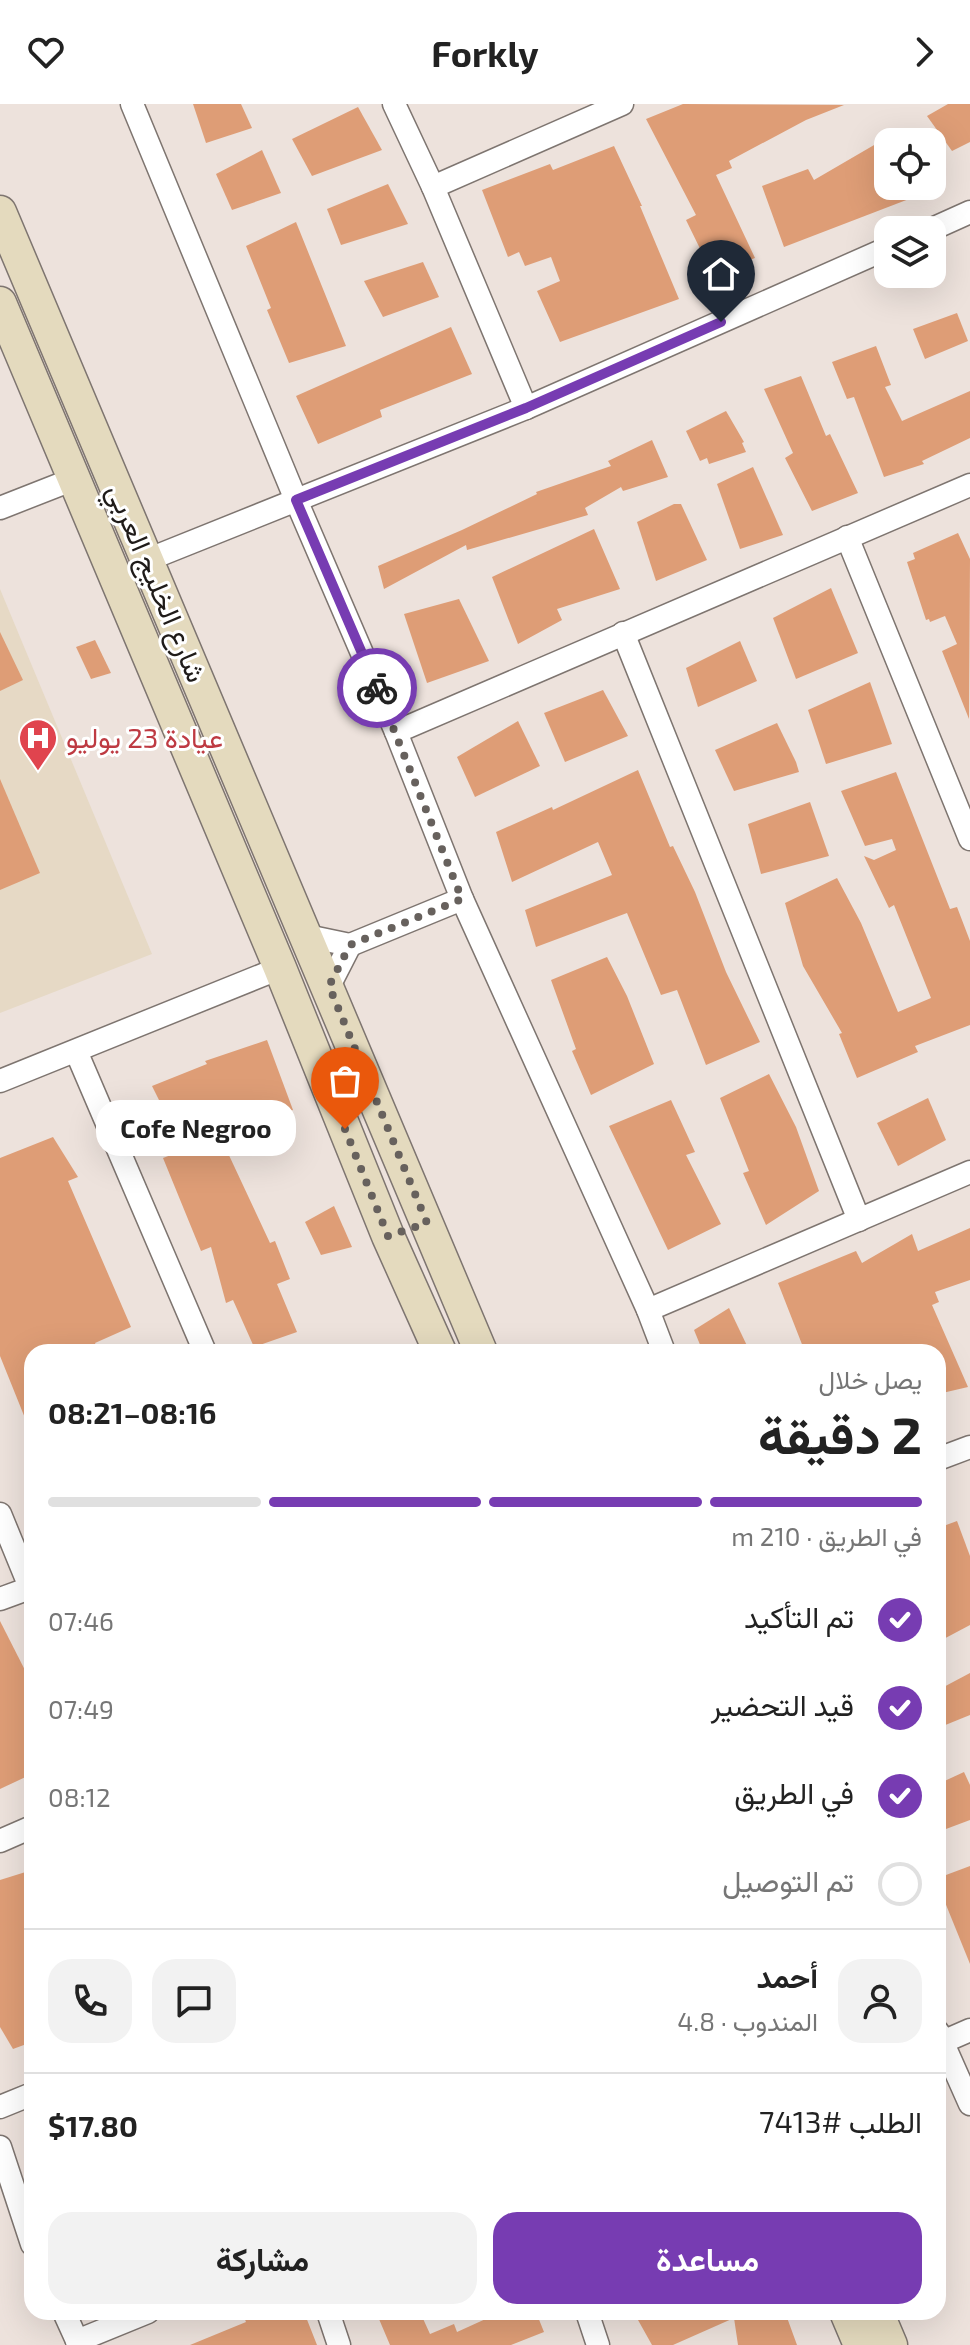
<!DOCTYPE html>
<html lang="ar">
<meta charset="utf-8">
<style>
body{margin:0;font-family:"Exo 2",Vazirmatn,sans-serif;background:#f2f2f2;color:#222;direction:rtl;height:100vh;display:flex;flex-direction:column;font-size:30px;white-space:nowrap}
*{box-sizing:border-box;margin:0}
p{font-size:26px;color:#767676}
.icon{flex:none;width:44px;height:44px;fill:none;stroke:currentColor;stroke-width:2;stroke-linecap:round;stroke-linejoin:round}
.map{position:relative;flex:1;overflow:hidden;direction:ltr}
.sheet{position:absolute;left:24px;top:1240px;width:922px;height:976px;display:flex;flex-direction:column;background:#fff;border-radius:24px;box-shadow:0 8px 32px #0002;direction:rtl}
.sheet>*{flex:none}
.buttons{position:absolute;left:874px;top:24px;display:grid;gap:16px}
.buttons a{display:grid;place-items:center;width:72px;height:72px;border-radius:16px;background:#fff;box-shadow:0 8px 32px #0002;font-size:40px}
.pin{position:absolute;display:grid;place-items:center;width:68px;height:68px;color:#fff;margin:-82px -34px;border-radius:50% 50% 50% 0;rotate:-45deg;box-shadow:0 0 8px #0007}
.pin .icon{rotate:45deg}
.courier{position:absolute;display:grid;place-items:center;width:80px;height:80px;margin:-40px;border:6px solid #773cb2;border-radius:50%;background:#fff;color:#222;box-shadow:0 2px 10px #0007}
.bubble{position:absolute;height:56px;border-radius:24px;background:#fff;box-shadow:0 8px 32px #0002;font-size:26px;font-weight:700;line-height:56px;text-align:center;direction:rtl}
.head em{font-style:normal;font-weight:700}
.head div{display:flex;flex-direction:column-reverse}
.head{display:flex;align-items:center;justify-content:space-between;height:136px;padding:0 24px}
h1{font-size:52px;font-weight:700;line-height:60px}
.bar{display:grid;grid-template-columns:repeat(4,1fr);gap:12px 8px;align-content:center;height:96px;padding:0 24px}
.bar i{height:10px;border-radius:6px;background:#e0e0e0}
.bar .current{background:#773cb2}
.bar p{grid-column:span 4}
.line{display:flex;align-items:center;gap:20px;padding:0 24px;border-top:2px solid #e0e0e0}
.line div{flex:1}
.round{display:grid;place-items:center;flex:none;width:84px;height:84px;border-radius:24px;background:#f2f2f2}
ol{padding:0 24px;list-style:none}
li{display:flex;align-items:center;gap:24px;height:88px}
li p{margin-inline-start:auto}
li .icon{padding:8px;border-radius:50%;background:#773cb2;color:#fff;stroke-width:4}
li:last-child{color:#767676}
li i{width:44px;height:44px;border:4px solid #e0e0e0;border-radius:50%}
.cta{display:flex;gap:16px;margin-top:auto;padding:16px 24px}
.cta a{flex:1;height:92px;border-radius:24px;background:#773cb2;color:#fff;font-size:32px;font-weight:700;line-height:92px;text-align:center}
.cta a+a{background:#f2f2f2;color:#222}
header{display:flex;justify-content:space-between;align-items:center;height:104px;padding:0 24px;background:#fff;font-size:36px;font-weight:700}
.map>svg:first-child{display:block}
.medical{fill:#e6d9c5}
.building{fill:#de9d76}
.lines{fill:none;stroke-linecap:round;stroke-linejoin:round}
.street-casing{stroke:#7e7570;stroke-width:25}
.secondary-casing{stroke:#7e7570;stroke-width:35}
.street{stroke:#fff;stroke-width:22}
.secondary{stroke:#e4dabe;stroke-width:32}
.done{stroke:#67615d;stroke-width:8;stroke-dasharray:0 14.4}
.route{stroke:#773cb2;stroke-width:10}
.labels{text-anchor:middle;stroke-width:6;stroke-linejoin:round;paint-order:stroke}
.street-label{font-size:28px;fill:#1f1b19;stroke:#fff}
.health-label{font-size:28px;fill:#be3a42;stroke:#fff;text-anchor:start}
</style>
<header><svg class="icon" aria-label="forward" viewBox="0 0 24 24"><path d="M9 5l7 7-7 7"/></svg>Forkly<svg class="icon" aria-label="heart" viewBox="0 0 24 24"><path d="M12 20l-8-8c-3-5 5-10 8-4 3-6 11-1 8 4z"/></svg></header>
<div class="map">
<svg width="970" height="2241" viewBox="0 0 970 2241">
<rect width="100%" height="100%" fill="#ede2dc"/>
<!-- medical -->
<polygon class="medical" points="0,485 152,850 0,909"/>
<!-- building -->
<g class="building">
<polygon points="193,0 241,0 252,24 206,39"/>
<polygon points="683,0 844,1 806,16 729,57 732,64 716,71 755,154 712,169 686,116 696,111 646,15"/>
<polygon points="948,0 970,0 970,38 952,47 927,12"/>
<polygon points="358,3 382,46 312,72 292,35"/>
<polygon points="881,37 888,52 888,82 902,82 909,95 784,143 762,82 808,65 814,76"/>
<polygon points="614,42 642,102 640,102 679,195 560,238 537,187 560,177 551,153 525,162 519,148 508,153 482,86 550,60 553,66"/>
<polygon points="262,46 281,89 232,106 216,70"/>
<polygon points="388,80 408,120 341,141 327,105"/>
<polygon points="296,118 346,242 289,259 267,206 271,204 246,142"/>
<polygon points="423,158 439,193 383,213 364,177"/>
<polygon points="957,209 968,237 925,255 913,225"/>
<polygon points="451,223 472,270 380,306 382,313 318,340 296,292"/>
<polygon points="876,242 891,281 885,283 902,317 970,287 970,334 922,357 924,360 884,373 854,293 847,295 832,258"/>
<polygon points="801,272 826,332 830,330 858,389 812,407 785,354 793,349 764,285"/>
<polygon points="726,307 744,338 742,339 746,348 709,360 707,354 700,357 686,327"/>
<polygon points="652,336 668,373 623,387 621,383 585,404 588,411 467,446 466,441 384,485 378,462 462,426 537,390 536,388 611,362 608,357"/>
<polygon points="753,363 783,431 740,445 717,380"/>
<polygon points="681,400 707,456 656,477 637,418 674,400"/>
<polygon points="594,425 620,485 557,505 562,516 518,540 492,473"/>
<polygon points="958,429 970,455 969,615 942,547 957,540 945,512 930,518 929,515 926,516 907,458 915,455 913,449"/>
<polygon points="831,484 858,549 796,575 773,514"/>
<polygon points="459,495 489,557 427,579 404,510"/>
<polygon points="0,528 23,576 0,587"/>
<polygon points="95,536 111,569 91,575 76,543"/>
<polygon points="740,537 757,577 698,603 686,564"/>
<polygon points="870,578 892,640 826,660 808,606"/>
<polygon points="603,586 628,632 565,658 544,609"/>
<polygon points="518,617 540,662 475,693 457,653"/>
<polygon points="777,619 796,658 799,668 734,687 715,646"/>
<polygon points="638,666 670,743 673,742 695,788 726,868 760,938 706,961 677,886 661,891 627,809 536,843 525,806 612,771 598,738 512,778 496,728 552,703 553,706"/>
<polygon points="896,668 950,805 957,803 970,837 970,921 915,942 918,948 857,974 839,930 842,929 803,862 785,799 837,774 861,819 898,908 931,894 894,801 889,804 864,752 874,756 896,746 892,735 865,742 841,687"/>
<polygon points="0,675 40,769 0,786"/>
<polygon points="810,698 829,752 761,770 748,720"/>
<polygon points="607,853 627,892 654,960 591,991 572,947 576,945 551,876"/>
<polygon points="267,936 293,1006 220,1032 270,1139 275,1137 290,1175 277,1180 297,1228 254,1243 233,1196 226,1199 211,1143 201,1147 163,1054 184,1046 152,982 207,960 205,957"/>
<polygon points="769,970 796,1023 819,1087 766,1121 743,1069 749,1067 720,994"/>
<polygon points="928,994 946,1036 898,1062 877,1019"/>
<polygon points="671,996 695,1048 686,1051 721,1120 668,1146 609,1022"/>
<polygon points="53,1033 78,1073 68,1077 131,1223 95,1239 99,1248 32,1248 31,1329 0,1252 0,1054"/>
<polygon points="334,1102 352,1143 321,1151 305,1118"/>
<polygon points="970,1124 970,1176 935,1188 939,1198 932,1201 968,1283 938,1290 938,1248 805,1248 778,1179 856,1147 862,1159 912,1130 918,1147"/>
<polygon points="729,1204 750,1248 703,1248 694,1226"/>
<polygon points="957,1417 970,1452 970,1521 938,1538 938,1424"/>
<polygon points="0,1517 32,1580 32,1670 0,1685"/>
<polygon points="970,1569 970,1611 938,1624 938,1586"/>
<polygon points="964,1668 970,1681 970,1716 938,1728 938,1680"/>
<polygon points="970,1762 970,1860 938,1781 938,1774"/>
<polygon points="32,1766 32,1938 13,1945 0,1923 0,1776"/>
<polygon points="242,2208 304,2208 317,2241 190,2241 246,2218"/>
<polygon points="376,2208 420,2208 430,2230 454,2220 457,2228 501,2208 536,2208 544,2228 511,2241 390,2241"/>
<polygon points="660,2208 785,2208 797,2241 738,2241 734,2214 673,2241 652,2241 638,2216"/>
</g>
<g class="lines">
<defs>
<g id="street">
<polyline points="132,0 296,396 396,628 462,795 648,1206 664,1248"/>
<polyline points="394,0 433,83 526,304"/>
<polyline points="433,83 622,0"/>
<polyline points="930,126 970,108"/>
<polyline points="0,404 74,375"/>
<polyline points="847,433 970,735"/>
<polyline points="147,456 526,304 888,144"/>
<polyline points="623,529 859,1116"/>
<polyline points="396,628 970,381"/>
<polyline points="307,832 350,841 462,795"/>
<polyline points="329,882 350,841"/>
<polyline points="76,947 205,1248"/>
<polyline points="0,977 280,864"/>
<polyline points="648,1206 970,1068"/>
<polyline points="938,1355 970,1343"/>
<polyline points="0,1410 32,1488"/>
<polyline points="0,1495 30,1484"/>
<polyline points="0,1737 32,1723"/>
<polyline points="938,1928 970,2000"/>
<polyline points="938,1940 970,1926"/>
<polyline points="0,2003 32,1990"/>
<polyline points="0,2043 32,2140"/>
<polyline points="64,2208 79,2241"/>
<polyline points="328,2208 339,2241"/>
<polyline points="587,2208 598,2241"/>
<polyline points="77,2237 148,2208"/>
</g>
<g id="secondary">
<polyline points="0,108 481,1248"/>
<polyline points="0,199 280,864 388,1132 440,1248"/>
<polyline points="846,2208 860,2241"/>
<polyline points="877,2208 891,2241"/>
</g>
</defs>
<!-- street casing -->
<use href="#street" class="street-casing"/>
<!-- secondary casing -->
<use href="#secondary" class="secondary-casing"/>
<!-- street -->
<use href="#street" class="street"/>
<!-- secondary -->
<use href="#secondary" class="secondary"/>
</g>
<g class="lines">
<!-- done -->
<polyline class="done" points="345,1025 388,1132 427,1119 329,882 350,841 462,795 377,584"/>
<!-- route -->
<polyline class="route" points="377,584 296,396 526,304 721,218"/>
</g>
<!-- icons -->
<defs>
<symbol id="hospital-pin" viewBox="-11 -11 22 30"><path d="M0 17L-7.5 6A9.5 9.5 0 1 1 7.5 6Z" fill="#e0444e" stroke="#fff"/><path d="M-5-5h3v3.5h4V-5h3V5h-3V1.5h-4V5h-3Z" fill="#fff"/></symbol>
</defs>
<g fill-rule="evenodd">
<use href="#hospital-pin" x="16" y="612" width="44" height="60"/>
</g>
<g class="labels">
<!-- street labels -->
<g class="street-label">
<text transform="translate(157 479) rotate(67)" y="10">شارع الخليج العربي</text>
</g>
<!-- health labels -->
<g class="health-label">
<text x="66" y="644">عيادة 23 يوليو</text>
</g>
</g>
</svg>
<div class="buttons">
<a><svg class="icon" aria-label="locate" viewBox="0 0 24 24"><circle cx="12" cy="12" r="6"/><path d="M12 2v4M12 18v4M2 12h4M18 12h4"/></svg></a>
<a><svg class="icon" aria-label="layers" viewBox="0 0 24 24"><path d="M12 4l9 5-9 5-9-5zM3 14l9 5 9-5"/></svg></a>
</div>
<div class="pin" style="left:345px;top:1025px;background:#ea580c"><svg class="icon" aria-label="bag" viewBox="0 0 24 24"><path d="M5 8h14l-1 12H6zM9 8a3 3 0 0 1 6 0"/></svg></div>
<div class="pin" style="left:721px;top:218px;background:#1f2937"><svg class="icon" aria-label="home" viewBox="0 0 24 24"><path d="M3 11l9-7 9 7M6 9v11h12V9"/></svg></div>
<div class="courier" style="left:377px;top:584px"><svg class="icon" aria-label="bike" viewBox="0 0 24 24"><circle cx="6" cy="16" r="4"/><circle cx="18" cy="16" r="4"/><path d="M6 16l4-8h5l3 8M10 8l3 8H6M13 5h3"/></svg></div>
<div class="bubble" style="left:96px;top:996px;width:200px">Cofe Negroo</div>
<section class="sheet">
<div class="head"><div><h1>2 دقيقة</h1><p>يصل خلال</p></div><em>08:16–08:21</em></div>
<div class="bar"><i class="current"></i><i class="current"></i><i class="current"></i><i></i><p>في الطريق · 210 m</p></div>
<ol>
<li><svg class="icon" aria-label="check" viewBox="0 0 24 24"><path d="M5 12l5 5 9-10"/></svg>تم التأكيد<p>07:46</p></li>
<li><svg class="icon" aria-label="check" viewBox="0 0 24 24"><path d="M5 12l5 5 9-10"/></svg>قيد التحضير<p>07:49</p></li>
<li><svg class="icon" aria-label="check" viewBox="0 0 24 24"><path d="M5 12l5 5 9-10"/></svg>في الطريق<p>08:12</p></li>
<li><i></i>تم التوصيل</li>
</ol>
<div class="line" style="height:144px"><a class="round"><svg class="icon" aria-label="person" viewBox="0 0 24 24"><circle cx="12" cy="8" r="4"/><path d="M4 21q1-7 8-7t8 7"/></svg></a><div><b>أحمد</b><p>المندوب · 4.8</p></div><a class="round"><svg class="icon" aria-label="chat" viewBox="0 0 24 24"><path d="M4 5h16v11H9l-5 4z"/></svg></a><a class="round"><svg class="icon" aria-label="phone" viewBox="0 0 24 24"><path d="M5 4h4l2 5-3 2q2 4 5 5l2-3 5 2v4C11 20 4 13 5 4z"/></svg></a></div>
<div class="line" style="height:104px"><div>الطلب #7413</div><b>$17.80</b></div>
<div class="cta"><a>مساعدة</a><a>مشاركة</a></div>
</section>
</div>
